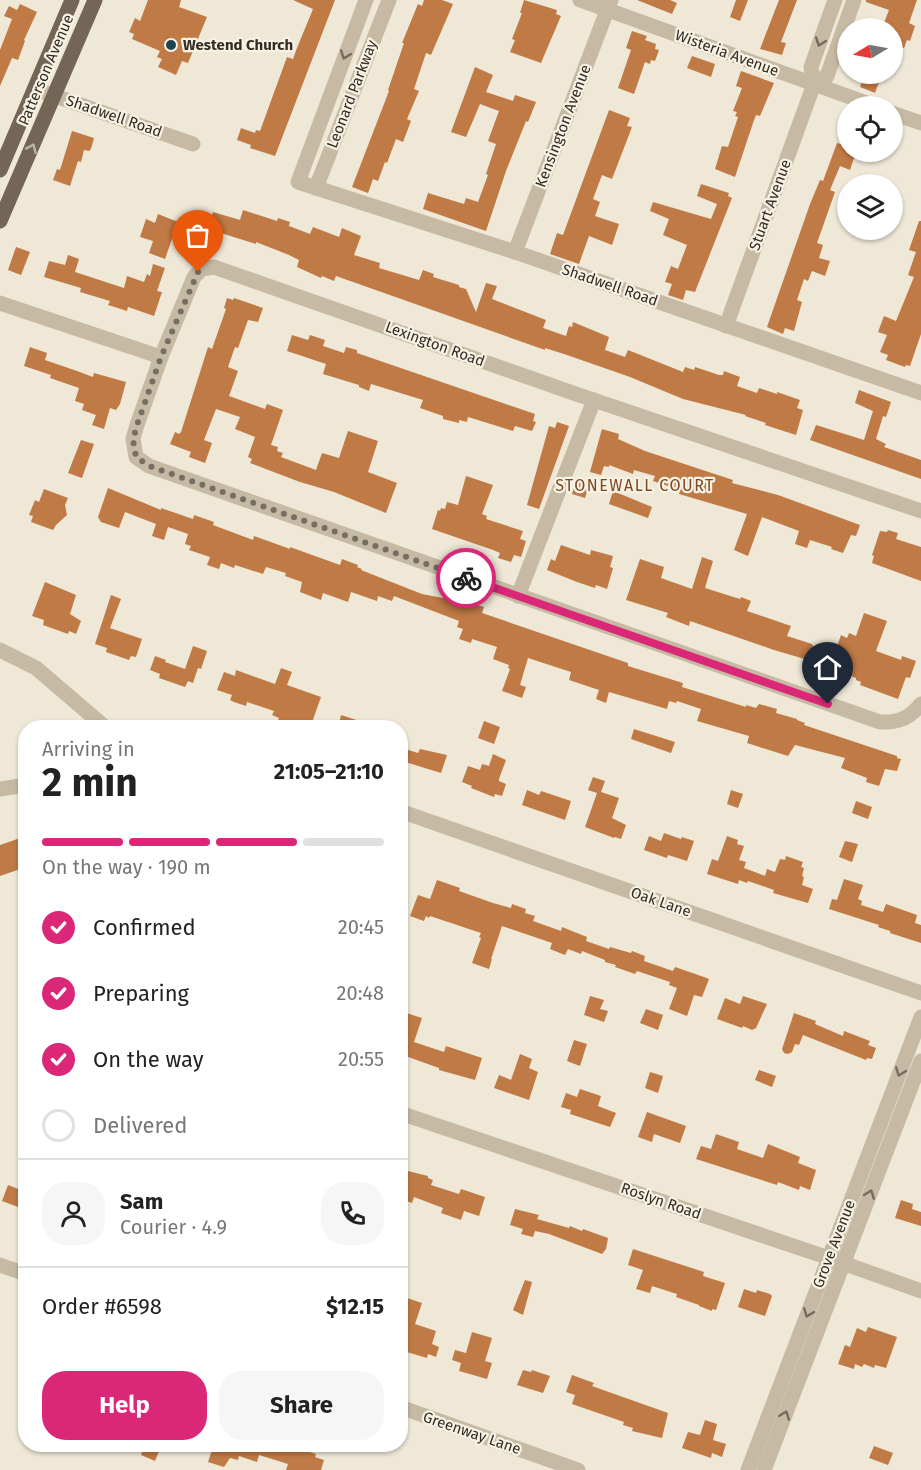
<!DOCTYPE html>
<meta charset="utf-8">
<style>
body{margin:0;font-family:"Fira Sans",sans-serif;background:#f6f6f6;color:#222;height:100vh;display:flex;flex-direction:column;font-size:22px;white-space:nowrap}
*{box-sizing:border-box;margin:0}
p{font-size:20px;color:#767676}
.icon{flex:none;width:33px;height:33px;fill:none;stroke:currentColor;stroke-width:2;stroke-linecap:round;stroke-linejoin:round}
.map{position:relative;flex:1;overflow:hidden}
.sheet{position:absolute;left:18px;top:720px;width:390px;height:732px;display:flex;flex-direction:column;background:#fff;border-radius:24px;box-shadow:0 2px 4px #0004}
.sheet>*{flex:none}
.needle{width:39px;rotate:260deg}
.buttons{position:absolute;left:837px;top:18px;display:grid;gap:12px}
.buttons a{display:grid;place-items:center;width:66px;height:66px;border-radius:50%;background:#fff;box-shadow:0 2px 4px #0004;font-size:30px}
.pin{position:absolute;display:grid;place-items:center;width:51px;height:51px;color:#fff;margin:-62px -26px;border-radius:50% 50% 50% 0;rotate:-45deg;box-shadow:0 0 6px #0007}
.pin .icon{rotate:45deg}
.courier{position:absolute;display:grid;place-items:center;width:60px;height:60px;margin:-30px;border:4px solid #db2777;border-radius:50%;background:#fff;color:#222;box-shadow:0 2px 8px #0007}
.summary em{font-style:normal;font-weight:700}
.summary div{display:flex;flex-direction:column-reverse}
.summary{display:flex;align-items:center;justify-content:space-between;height:102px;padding:0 24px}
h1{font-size:39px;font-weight:700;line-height:45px}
.bar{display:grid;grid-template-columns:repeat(4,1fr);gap:9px 6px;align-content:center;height:72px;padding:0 24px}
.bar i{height:8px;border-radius:4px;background:#e0e0e0}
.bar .active{background:#db2777}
.bar p{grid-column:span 4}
.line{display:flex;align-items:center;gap:15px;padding:0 24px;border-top:2px solid #e0e0e0}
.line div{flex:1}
.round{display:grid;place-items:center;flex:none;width:63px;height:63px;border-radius:24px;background:#f6f6f6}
ol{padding:0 24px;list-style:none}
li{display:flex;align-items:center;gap:18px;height:66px}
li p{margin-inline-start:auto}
li .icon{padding:6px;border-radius:50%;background:#db2777;color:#fff;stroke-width:4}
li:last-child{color:#767676}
li i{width:33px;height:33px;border:3px solid #e0e0e0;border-radius:50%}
.button{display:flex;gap:12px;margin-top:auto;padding:12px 24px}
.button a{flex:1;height:69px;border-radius:24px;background:#db2777;color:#fff;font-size:24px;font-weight:700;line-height:69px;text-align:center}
.button a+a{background:#f6f6f6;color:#222}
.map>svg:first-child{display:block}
.building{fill:#c07a45}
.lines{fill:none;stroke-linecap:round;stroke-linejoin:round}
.minor{stroke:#c6baa4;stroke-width:15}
.major{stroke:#736657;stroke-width:15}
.oneway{stroke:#756c5e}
.oneway2{stroke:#bcb3a4}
.done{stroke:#746e63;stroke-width:6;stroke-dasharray:0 10.8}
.route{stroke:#db2777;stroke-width:8}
.poi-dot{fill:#1d4451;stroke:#f7f2e3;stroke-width:2}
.labels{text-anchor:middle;stroke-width:4.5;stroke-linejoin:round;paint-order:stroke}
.poi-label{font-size:15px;font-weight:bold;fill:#322c25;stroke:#f7f2e3;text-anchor:start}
.street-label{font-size:15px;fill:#322c25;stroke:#f7f2e3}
.neighbourhood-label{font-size:16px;letter-spacing:1.5px;fill:#7d4923;stroke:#f7f2e3}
</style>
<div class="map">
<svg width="921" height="1470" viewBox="0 0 921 1470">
<rect width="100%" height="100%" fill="#efe8d7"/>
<!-- building -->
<g class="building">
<polygon points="148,0 181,0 179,7 207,17 188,63 182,61 176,75 158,67 162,59 157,57 160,51 132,39 134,34 129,32 135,18 140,21"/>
<polygon points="293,0 335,0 275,156 250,148 251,145 237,140 241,128 255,133 256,130 260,131 287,57 293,59 297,48 313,9"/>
<polygon points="424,0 442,0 453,4 431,55 426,53 414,89 419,91 407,119 411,121 403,142 396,139 387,163 385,162 378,181 373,179 368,193 352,187 389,91 388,90 404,43 402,43 418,4 422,6"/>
<polygon points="524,0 557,10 556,14 561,16 541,63 510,52 515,40 512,39 522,13 520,13"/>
<polygon points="637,0 670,0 677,3 672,14"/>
<polygon points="736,0 748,0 740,21 730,17"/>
<polygon points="779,0 797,0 781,42 786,43 782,55 760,49"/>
<polygon points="866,0 917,0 909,23 915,26 910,41 907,40 904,48 892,44 892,28 882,28 889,10 866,2"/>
<polygon points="20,4 37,12 24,40 25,41 18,60 12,58 0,86 0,50 12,19 4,16 9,6 17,10"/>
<polygon points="632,31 647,36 645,40 656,44 655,49 659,50 655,61 651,60 650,64 645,62 634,94 618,88 631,50 626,48"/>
<polygon points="692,56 715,64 711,77 687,68"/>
<polygon points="475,67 493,75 486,92 513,101 515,95 536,102 528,122 526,121 506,171 486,231 423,209 428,193 464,204 466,198 478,202 488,175 486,174 496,144 488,141 499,111 480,104 466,137 451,132"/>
<polygon points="741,71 774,83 760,116 756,115 753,123 735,177 715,169 722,146 728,147 738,117 735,116 737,112 733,111 742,88 736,86"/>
<polygon points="865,74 882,74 875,93 860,87"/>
<polygon points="609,110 630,118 627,126 632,127 612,179 602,175 593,199 600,202 595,216 619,224 612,245 589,236 579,264 550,254 557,233 563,235"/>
<polygon points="72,131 94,138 91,149 89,151 84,150 81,162 78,161 70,186 53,180 57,169 60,170"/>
<polygon points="837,143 848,146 848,152 856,152 850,170 840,166 830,190 835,192 817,243 823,245 819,258 830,261 825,276 812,271 808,281 804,279 797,300 802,302 794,331 785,328 783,334 767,327 810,204 820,180 823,181"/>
<polygon points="701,184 729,193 728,196 732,198 695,292 686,290 683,300 668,295 672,284 665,282 671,266 678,269 687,245 663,235 669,219 650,211 653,202 711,219 717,204 697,196"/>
<polygon points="243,210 277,221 278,218 290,222 289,226 310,234 313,227 339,237 342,228 361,236 354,255 380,263 379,268 419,280 423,270 434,274 433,277 459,285 459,287 466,289 476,312 486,283 497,286 492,299 546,320 543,328 566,336 569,326 572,327 573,322 609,337 605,350 625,357 628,350 683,372 685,367 694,370 695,367 719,375 723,375 724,371 740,377 737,386 757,393 759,388 777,394 777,392 800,400 797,408 803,410 796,435 765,425 766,423 745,416 746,415 683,399 630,377 567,355 545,348 545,350 336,276 334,281 322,276 321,278 297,267 299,260 289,255 256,242 256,244 208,229 213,212 240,220"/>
<polygon points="158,214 178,222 165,259 149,253 153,241 140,237 146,219 155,223"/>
<polygon points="919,221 921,221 921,334 910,366 906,365 905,367 886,360 888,355 880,352 887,335 878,332 884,316 896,321 914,277 908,275 916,252 909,250"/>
<polygon points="16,247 30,252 21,275 8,270"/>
<polygon points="68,255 79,259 75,272 124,288 127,276 144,282 147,274 150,276 153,264 165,268 157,291 162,292 154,316 128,307 127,311 108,305 110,301 80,292 81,288 44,277 49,261 65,265"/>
<polygon points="227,298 233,300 234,298 263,308 258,322 248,320 238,348 235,347 228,367 238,371 229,396 265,409 267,404 283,410 271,445 278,447 277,451 283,453 281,457 316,470 322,453 339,458 348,431 378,441 368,472 397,483 386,513 334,492 300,482 250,463 252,459 248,457 255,437 235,429 240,417 216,409 204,440 212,443 205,463 189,457 191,452 170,444 175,432 179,434 181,432 208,347 212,349 226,309 224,308"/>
<polygon points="292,335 308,340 310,335 325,340 323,346 344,353 346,347 357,350 357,353 535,414 533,421 536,422 532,431 515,426 513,431 468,417 467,422 459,420 459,423 443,419 443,416 420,408 423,400 371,384 369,391 359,387 359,385 323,374 326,364 287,351"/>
<polygon points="30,347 47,353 45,360 77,371 93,377 94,373 126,382 120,404 116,410 110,408 104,429 92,425 96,415 82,410 84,404 75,401 79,388 50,378 51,375 24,366"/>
<polygon points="859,390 891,402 886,417 883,416 876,439 886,444 884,447 921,460 921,479 810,440 816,425 864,440 873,411 855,403"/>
<polygon points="557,422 569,426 539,509 527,505 549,426 555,428"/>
<polygon points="602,429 619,434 618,439 645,451 733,480 732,483 778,495 860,525 856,536 851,535 843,553 831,549 832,547 810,540 807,548 795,544 799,531 762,517 748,556 734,550 747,514 679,494 680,490 653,481 655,476 634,470 633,474 609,465 609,467 604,466 601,475 590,472"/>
<polygon points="81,440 94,444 82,478 68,473"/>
<polygon points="466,476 493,485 482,514 487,516 486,519 523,531 520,539 526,541 521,557 514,555 511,562 498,558 500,553 493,550 432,529 438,510 440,511 441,508 445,509 447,502 458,505"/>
<polygon points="576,481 589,485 585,498 572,494"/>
<polygon points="108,488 161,510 161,508 193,519 194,515 214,522 213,525 253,540 254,536 290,549 290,547 340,565 342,559 358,565 357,567 362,569 361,570 422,594 443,598 445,595 484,607 482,613 628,663 628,666 683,683 682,687 746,707 746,705 756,708 759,704 777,709 776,713 797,719 797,720 805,723 804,725 897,756 897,758 901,759 897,771 885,769 879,786 866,782 867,778 841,768 845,758 795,745 788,756 747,743 749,736 697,721 701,709 677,701 676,703 669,701 667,709 609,692 606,703 596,699 599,690 569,680 571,672 528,658 520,685 526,687 522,698 502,691 510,669 508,668 509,665 493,659 497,647 472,639 471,643 459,639 463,629 457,627 459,621 394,596 392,601 378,596 377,601 351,592 348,602 323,593 321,600 300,592 302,582 285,576 286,573 266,567 263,574 235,565 234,568 221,563 219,569 207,565 210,557 189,550 191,546 185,544 188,534 168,527 164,540 152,536 156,524 125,512 119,528 101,522 98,517"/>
<polygon points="44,489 68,498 65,505 67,515 56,525 53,530 31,522 33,516 29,515 35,500 39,502"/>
<polygon points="613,491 652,507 648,518 609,504"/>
<polygon points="888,530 898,533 896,539 921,547 921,581 872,563 874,556 872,555 880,531 887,532"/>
<polygon points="561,545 590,555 591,550 613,556 610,567 613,568 607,589 596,585 595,588 577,582 547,570 551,559 555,561"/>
<polygon points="702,557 713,561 705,588 740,599 741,597 751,601 747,611 791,626 787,636 812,644 814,648 834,655 841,635 847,638 849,633 856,636 864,613 887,621 876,651 901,660 902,656 916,661 910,678 906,677 898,699 860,685 861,682 856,680 856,678 809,659 808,660 774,650 690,621 689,626 666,617 668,613 626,600 640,559 664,567 661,578 692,589"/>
<polygon points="45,582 76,595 70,614 81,621 76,634 69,631 68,634 43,625 44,620 32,616"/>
<polygon points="111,595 121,599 110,628 142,639 136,657 131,656 129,660 106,652 107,648 95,644"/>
<polygon points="193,646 207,651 201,669 198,668 193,683 188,681 185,687 159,678 160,674 150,670 155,656 166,660 165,662 185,669"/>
<polygon points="281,668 292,672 287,685 321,697 310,728 300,728 278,720 279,718 272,715 274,711 247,702 246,706 234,702 230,700 232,695 217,690 224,672 235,676 236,670 275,684"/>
<polygon points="341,715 372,725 372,728 338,728"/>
<polygon points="484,721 500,727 494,744 478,738"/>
<polygon points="634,729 675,742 671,753 631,739"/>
<polygon points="405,749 418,753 420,749 447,755 441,773 402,761"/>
<polygon points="493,754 506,760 499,779 499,781 506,784 502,796 495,794 494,797 471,788 472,786 462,782 468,766 480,770 482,764 489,766"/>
<polygon points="593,777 605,781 601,792 619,798 612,818 626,825 621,839 615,837 614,838 585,827 597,793 588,790"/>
<polygon points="527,790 539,795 541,791 571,801 565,820 522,805"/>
<polygon points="731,790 743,794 738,808 727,804"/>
<polygon points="856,801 872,807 868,819 852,813"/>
<polygon points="664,833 681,839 682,837 694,841 687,861 668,855 667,858 644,850 649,836 661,841"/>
<polygon points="26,836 26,867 0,876 0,845"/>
<polygon points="727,836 738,840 737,844 744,846 739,860 746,862 744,868 765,876 767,869 775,872 780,859 785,860 786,856 803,862 801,867 804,868 802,876 804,877 802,885 813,889 808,903 773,893 774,890 748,881 747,883 739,880 738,884 707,874 712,859 718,861"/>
<polygon points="845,841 858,844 852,862 839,857"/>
<polygon points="844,879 863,885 858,899 862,901 861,905 883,912 886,904 917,915 915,923 921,925 921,943 890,933 890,931 878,927 879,925 829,909 832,899 837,900"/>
<polygon points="437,880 460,888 459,891 493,903 511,908 512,904 526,909 525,913 535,916 533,921 561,931 562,927 587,937 586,941 609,949 610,947 631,953 632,951 645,956 644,961 673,971 675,967 704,977 709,979 702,997 694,995 687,1016 669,1009 677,988 669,985 670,982 637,971 635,974 615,967 616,965 605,962 605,960 582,951 581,954 568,949 565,955 550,949 552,943 502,926 491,959 492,959 489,969 472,963 481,938 479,937 481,933 430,916 429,918 426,916 424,921 410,916 418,895 430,899"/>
<polygon points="590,996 604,1000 600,1009 608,1011 604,1022 584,1015"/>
<polygon points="743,996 767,1004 756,1028 752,1030 743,1026 742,1028 717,1019 725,998 740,1004"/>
<polygon points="646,1009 663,1015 658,1030 640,1023"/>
<polygon points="400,1011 422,1018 414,1042 444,1052 446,1046 482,1058 475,1080 439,1070 439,1068 400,1054"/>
<polygon points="794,1013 816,1021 815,1024 843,1036 844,1031 870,1041 868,1045 876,1048 872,1059 867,1058 866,1060 803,1035 799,1045 795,1044 792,1052 788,1054 784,1053 782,1049"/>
<polygon points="574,1040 587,1044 580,1066 567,1061"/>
<polygon points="520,1054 532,1059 529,1068 538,1072 529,1100 494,1088 499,1075 511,1080"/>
<polygon points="759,1070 776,1076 772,1087 755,1080"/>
<polygon points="650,1072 663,1076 658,1093 645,1088"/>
<polygon points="580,1089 601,1096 598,1106 616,1113 610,1127 570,1114 571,1110 561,1107 566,1093 577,1097"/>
<polygon points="647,1112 686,1126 680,1143 654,1134 652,1142 638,1137"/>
<polygon points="716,1134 739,1142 737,1149 763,1158 768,1144 800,1157 798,1163 816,1170 810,1190 800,1186 799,1190 778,1182 777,1185 696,1159 701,1146 711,1149"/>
<polygon points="400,1169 428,1176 428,1178 433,1180 431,1185 459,1194 461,1189 485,1197 479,1216 464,1211 461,1220 441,1213 443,1208 414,1197 412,1203 401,1199 404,1190 400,1189"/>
<polygon points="8,1185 26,1192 26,1210 2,1201"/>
<polygon points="901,1200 913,1204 912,1209 921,1212 921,1226 895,1218"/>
<polygon points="515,1209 539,1215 537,1219 569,1228 570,1226 582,1231 583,1229 608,1238 606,1249 602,1254 549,1234 535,1231 533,1237 521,1234 523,1229 510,1225"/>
<polygon points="633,1249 704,1272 703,1276 725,1283 716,1310 712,1309 712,1311 699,1306 699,1305 676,1297 677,1294 652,1286 650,1293 636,1289 643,1270 628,1265"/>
<polygon points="525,1280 532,1282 523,1315 513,1310"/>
<polygon points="744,1289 756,1293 757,1290 770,1294 772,1296 765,1316 738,1307"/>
<polygon points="404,1297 422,1303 415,1324 436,1331 432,1344 439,1347 436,1357 428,1354 427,1358 400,1350 400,1309"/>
<polygon points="868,1327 897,1337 886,1368 875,1365 874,1368 864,1364 862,1367 855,1364 854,1369 838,1364 845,1345 850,1347 857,1328 866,1332"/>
<polygon points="472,1332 492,1338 485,1361 492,1363 487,1379 459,1371 461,1363 452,1360 455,1350 466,1353"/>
<polygon points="523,1370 531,1372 532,1370 550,1376 543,1393 517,1385"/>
<polygon points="572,1375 594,1383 592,1386 668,1413 662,1438 632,1431 633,1428 623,1425 624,1422 572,1404 575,1395 566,1392"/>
<polygon points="705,1420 717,1424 713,1440 726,1444 722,1457 712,1453 711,1458 682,1448 688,1432 700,1435"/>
<polygon points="145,1444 162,1444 155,1461 141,1455"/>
<polygon points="211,1444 275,1444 292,1450 293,1447 316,1454 315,1457 324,1460 321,1470 286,1470 288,1464 259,1455 257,1462 239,1456 238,1460 230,1458 224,1467 208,1462 213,1447"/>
<polygon points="874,1446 893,1453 888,1465 869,1458"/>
</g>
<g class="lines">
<!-- minor -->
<g class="minor">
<polyline points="366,0 298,182 515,252 921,393"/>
<polyline points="580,0 875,106"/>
<polyline points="814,84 827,76 854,0"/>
<polyline points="35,89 193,144"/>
<polyline points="892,113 921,123"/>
<polyline points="316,188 389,0"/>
<polyline points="515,252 611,0"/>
<polyline points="0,303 161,357"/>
<polyline points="726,326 814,84 811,67 835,0"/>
<path d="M 921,511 L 576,394 L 214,267 L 202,269 L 194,277 L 161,357 L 137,425 L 133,439 L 136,457 L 149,466 L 880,722 C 898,723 910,718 921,704"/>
<polyline points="518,596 594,400"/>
<polyline points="0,650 36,668 106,728"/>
<polyline points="0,789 26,785"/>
<polyline points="400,811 921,993"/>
<polyline points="400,1113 829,1258 921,1291"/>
<polyline points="0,1265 26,1274"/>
<polyline points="400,1407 578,1470"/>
<polyline points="748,1470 921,1017"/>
<polyline points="764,1470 921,1061"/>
</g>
<!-- major -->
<g class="major">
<polyline points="0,170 72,0"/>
<polyline points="0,221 95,0"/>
</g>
</g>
<!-- one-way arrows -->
<defs><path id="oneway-chevron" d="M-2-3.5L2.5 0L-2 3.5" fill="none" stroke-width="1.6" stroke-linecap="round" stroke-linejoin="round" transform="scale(1.5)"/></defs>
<g class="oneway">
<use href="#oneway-chevron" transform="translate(820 42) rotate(110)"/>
<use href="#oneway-chevron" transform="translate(345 55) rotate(110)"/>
<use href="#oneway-chevron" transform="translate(900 1072) rotate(111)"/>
<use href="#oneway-chevron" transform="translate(870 1194) rotate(-69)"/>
<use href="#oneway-chevron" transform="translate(808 1313) rotate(111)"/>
<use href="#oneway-chevron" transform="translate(785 1415) rotate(-69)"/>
</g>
<use class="oneway2" href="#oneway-chevron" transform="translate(32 148) rotate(-66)"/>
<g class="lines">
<!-- done -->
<polyline class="done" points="198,272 161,357 137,425 133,440 136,457 149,466 466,578"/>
<!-- route -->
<polyline class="route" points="466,578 828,704"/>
</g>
<!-- markers -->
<circle class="poi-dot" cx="171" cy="45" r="6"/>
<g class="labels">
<!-- poi labels -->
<g class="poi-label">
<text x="183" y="50">Westend Church</text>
</g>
<!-- street labels -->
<g class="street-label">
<text transform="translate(727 53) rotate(20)" y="5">Wisteria Avenue</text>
<text transform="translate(46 70) rotate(-67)" y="5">Patterson Avenue</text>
<text transform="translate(352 94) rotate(-69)" y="5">Leonard Parkway</text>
<text transform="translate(114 116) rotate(19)" y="5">Shadwell Road</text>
<text transform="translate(563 126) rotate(-69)" y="5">Kensington Avenue</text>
<text transform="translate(770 205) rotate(-70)" y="5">Stuart Avenue</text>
<text transform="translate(610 285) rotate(19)" y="5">Shadwell Road</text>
<text transform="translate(435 344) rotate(20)" y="5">Lexington Road</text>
<text transform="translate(661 902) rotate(19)" y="5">Oak Lane</text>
<text transform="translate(661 1201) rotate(19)" y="5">Roslyn Road</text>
<text transform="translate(834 1244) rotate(-69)" y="5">Grove Avenue</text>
<text transform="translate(472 1433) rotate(19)" y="5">Greenway Lane</text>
</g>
<!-- neighbourhood labels -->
<g class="neighbourhood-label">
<text x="635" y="491">STONEWALL COURT</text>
</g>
</g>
</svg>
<div class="buttons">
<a><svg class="needle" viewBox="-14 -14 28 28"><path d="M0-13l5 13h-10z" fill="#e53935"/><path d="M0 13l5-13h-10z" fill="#767676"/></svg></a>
<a><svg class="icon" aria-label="locate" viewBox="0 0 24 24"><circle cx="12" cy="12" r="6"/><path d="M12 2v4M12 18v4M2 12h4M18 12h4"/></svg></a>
<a><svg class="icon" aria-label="layers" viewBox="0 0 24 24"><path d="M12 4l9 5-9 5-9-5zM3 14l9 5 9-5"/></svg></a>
</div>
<div class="pin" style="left:198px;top:272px;background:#ea580c"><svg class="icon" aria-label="bag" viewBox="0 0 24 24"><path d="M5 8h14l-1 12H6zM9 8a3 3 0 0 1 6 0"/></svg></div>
<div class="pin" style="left:828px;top:704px;background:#1f2937"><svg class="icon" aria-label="home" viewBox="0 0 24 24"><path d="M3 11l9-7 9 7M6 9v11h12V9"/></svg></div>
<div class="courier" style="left:466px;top:578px"><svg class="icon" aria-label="bike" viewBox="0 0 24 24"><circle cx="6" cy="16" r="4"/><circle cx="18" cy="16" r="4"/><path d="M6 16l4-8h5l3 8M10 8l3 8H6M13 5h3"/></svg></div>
<section class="sheet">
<div class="summary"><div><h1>2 min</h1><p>Arriving in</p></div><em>21:05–21:10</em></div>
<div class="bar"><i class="active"></i><i class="active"></i><i class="active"></i><i></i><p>On the way · 190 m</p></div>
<ol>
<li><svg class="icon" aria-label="check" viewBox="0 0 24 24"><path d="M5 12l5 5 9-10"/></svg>Confirmed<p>20:45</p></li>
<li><svg class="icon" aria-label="check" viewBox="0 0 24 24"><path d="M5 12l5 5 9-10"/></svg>Preparing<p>20:48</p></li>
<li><svg class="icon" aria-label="check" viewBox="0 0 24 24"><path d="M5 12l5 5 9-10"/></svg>On the way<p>20:55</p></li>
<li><i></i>Delivered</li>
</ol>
<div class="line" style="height:108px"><a class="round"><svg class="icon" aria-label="person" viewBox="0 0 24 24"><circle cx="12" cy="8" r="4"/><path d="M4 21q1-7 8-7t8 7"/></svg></a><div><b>Sam</b><p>Courier · 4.9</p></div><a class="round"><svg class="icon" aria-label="phone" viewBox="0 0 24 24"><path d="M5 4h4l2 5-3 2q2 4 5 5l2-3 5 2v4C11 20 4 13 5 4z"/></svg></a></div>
<div class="line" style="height:78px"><div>Order #6598</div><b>$12.15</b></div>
<div class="button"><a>Help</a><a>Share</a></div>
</section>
</div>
